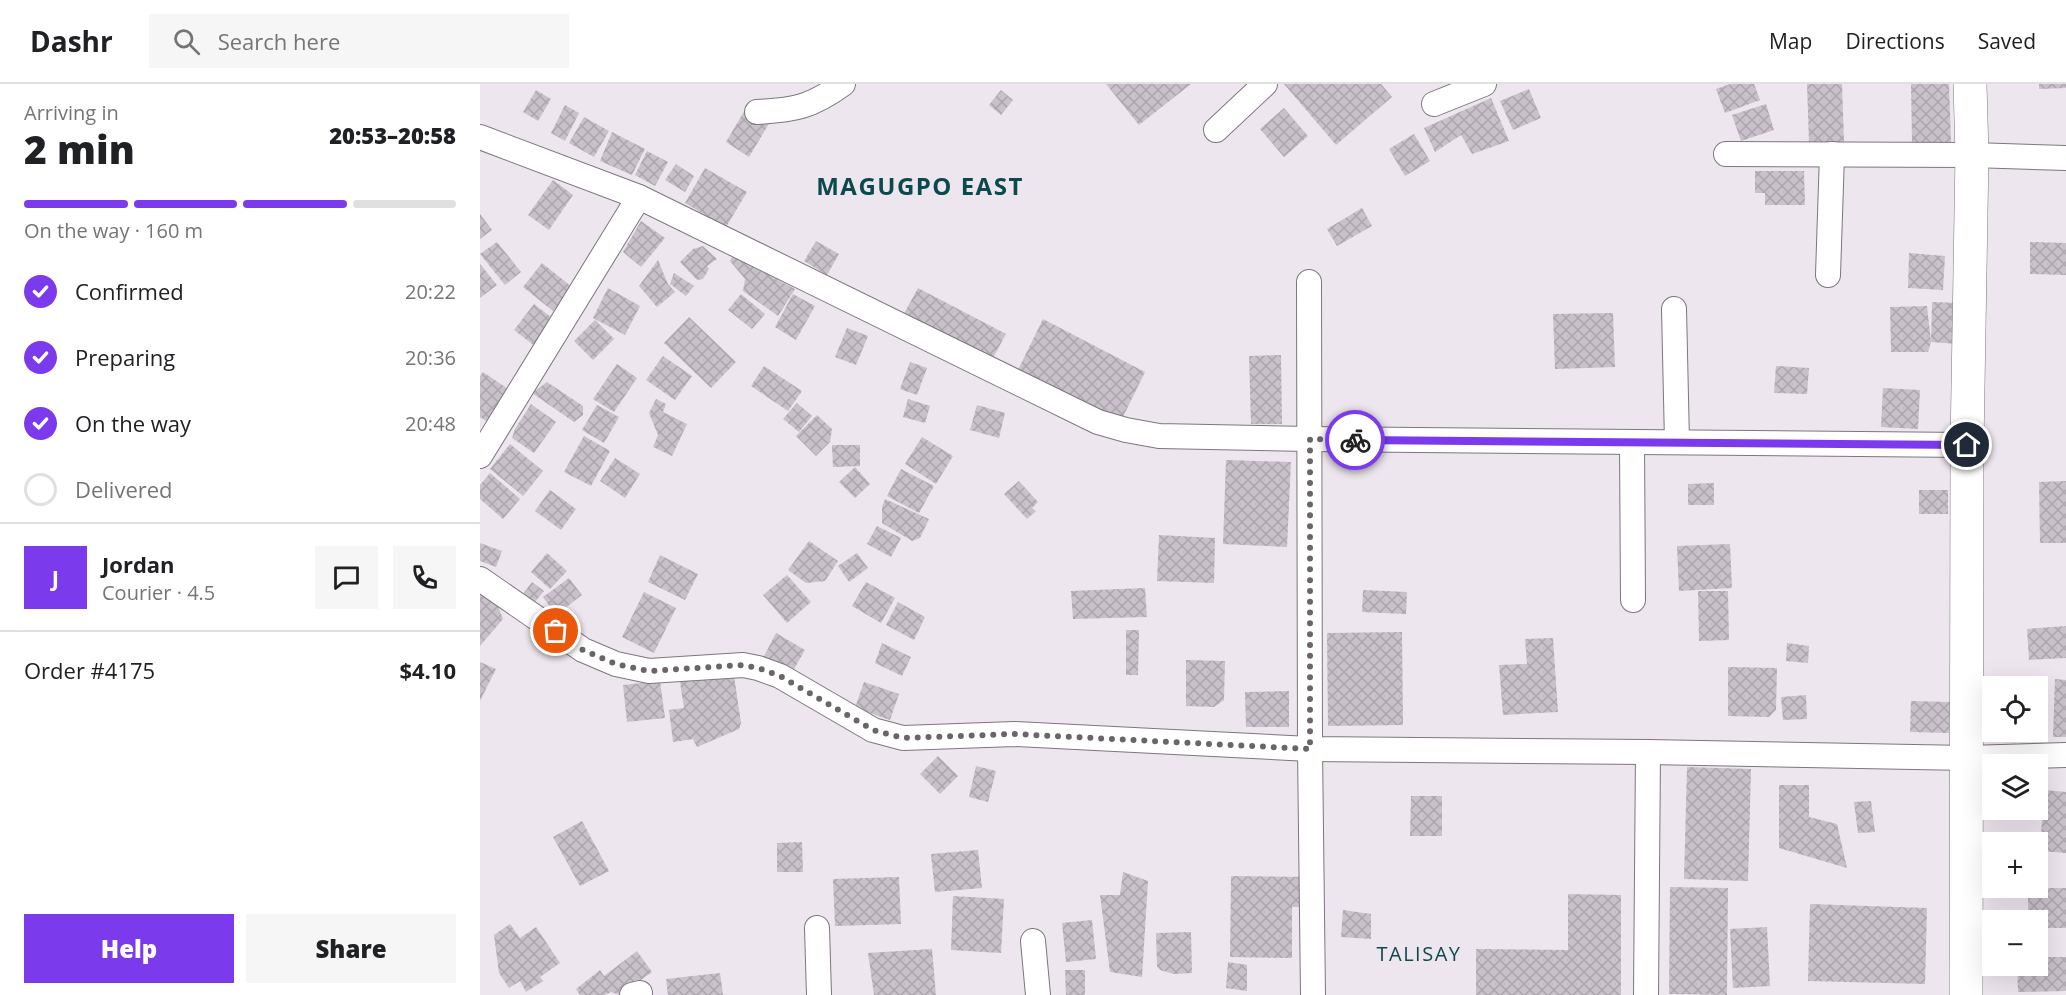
<!DOCTYPE html>
<meta charset="utf-8">
<style>
body{margin:0;font-family:"Open Sans",sans-serif;background:#f6f6f6;color:#202124;height:100vh;display:flex;flex-direction:column;font-size:22px;white-space:nowrap}
*{box-sizing:border-box;margin:0}
p{font-size:20px;color:#757577}
.icon{flex:none;width:33px;height:33px;fill:none;stroke:currentColor;stroke-width:2;stroke-linecap:round;stroke-linejoin:round}
.map{position:relative;flex:1;overflow:hidden}
.side{display:flex;flex-direction:column;background:#fff;width:480px}
.side>*{flex:none}
.controls{position:absolute;left:1502px;top:592px;display:grid;gap:12px}
.controls a{display:grid;place-items:center;width:66px;height:66px;border-radius:0px;background:#fff;box-shadow:0 6px 24px #0002;font-size:30px}
.pin{position:absolute;display:grid;place-items:center;width:51px;height:51px;color:#fff;margin:-26px;border:3px solid #fff;border-radius:50%;box-shadow:0 2px 6px #0007}
.courier{position:absolute;display:grid;place-items:center;width:60px;height:60px;margin:-30px;border:4px solid #7c3aed;border-radius:50%;background:#fff;color:#222;box-shadow:0 2px 8px #0007}
.summary em{font-style:normal;font-weight:800}
.summary div{display:flex;flex-direction:column-reverse}
.summary{display:flex;align-items:center;justify-content:space-between;height:102px;padding:0 24px}
h1{font-size:39px;font-weight:800;line-height:45px}
.bar{display:grid;grid-template-columns:repeat(4,1fr);gap:9px 6px;align-content:center;height:72px;padding:0 24px}
.bar i{height:8px;border-radius:4px;background:#e0e0e0}
.bar .active{background:#7c3aed}
.bar p{grid-column:span 4}
.line{display:flex;align-items:center;gap:15px;padding:0 24px;border-top:2px solid #e0e0e0}
.line div{flex:1}
.round{display:grid;place-items:center;flex:none;width:63px;height:63px;border-radius:0px;background:#f6f6f6}
ol{padding:0 24px;list-style:none}
li{display:flex;align-items:center;gap:18px;height:66px}
li p{margin-inline-start:auto}
li .icon{padding:6px;border-radius:50%;background:#7c3aed;color:#fff;stroke-width:4}
li:last-child{color:#757577}
li i{width:33px;height:33px;border:3px solid #e0e0e0;border-radius:50%}
.primary-button{display:flex;gap:12px;margin-top:auto;padding:12px 24px}
.primary-button a{flex:1;height:69px;border-radius:0px;background:#7c3aed;color:#fff;font-size:24px;font-weight:800;line-height:69px;text-align:center}
.primary-button a+a{background:#f6f6f6;color:#202124}
header{display:flex;align-items:center;gap:36px;box-sizing:border-box;height:84px;padding:0 30px;background:#fff;border-bottom:2px solid #e0e0e0}
header strong{font-size:28px}
nav{display:flex;gap:33px;margin-inline-start:auto;font-size:21px}
.search{width:420px;height:54px;background:#f6f6f6;display:flex;align-items:center;gap:15px;box-sizing:border-box;padding:0 21px;border-radius:0px;color:#757577;font-size:22px}
main{display:flex;flex:1;min-height:0}
.map>svg:first-child{display:block}
.building{fill:url(#building-cross-hatch)}
.lines{fill:none;stroke-linecap:round;stroke-linejoin:round}
.street-casing{stroke:#7d767e;stroke-width:26}
.secondary-casing{stroke:#7d767e;stroke-width:34}
.street{stroke:#fff;stroke-width:24}
.secondary{stroke:#fff;stroke-width:33}
.done{stroke:#696569;stroke-width:6;stroke-dasharray:0 10.8}
.route{stroke:#7c3aed;stroke-width:8}
.labels{text-anchor:middle;stroke-width:4.5;stroke-linejoin:round;paint-order:stroke}
.neighbourhood-label{font-size:20px;letter-spacing:1.5px;fill:#0a4a4d;stroke:#eee6ee}
.district-label{font-size:24px;font-weight:bold;letter-spacing:1.5px;fill:#0a4a4d;stroke:#eee6ee}
</style>
<header>
<strong>Dashr</strong>
<div class="search"><svg class="icon" aria-label="search" viewBox="0 0 24 24"><circle cx="10" cy="10" r="6"/><path d="M15 15l6 6"/></svg>Search here</div>
<nav><a>Map</a><a>Directions</a><a>Saved</a></nav>
</header>
<main>
<section class="side">
<div class="summary"><div><h1>2 min</h1><p>Arriving in</p></div><em>20:53–20:58</em></div>
<div class="bar"><i class="active"></i><i class="active"></i><i class="active"></i><i></i><p>On the way · 160 m</p></div>
<ol>
<li><svg class="icon" aria-label="check" viewBox="0 0 24 24"><path d="M5 12l5 5 9-10"/></svg>Confirmed<p>20:22</p></li>
<li><svg class="icon" aria-label="check" viewBox="0 0 24 24"><path d="M5 12l5 5 9-10"/></svg>Preparing<p>20:36</p></li>
<li><svg class="icon" aria-label="check" viewBox="0 0 24 24"><path d="M5 12l5 5 9-10"/></svg>On the way<p>20:48</p></li>
<li><i></i>Delivered</li>
</ol>
<div class="line" style="height:108px"><b class="round" style="background:#7c3aed;color:#fff">J</b><div><b>Jordan</b><p>Courier · 4.5</p></div><a class="round"><svg class="icon" aria-label="chat" viewBox="0 0 24 24"><path d="M4 5h16v11H9l-5 4z"/></svg></a><a class="round"><svg class="icon" aria-label="phone" viewBox="0 0 24 24"><path d="M5 4h4l2 5-3 2q2 4 5 5l2-3 5 2v4C11 20 4 13 5 4z"/></svg></a></div>
<div class="line" style="height:78px"><div>Order #4175</div><b>$4.10</b></div>
<div class="primary-button"><a>Help</a><a>Share</a></div>
</section>
<div class="map">
<svg width="1586" height="911" viewBox="0 0 1586 911">
<defs>
<pattern id="building-cross-hatch" width="8" height="8" patternUnits="userSpaceOnUse" patternTransform="scale(1.5)"><rect width="8" height="8" fill="#c9c1ca"/><path d="M0 0l8 8M0 8l8-8" fill="none" stroke="#aca5ad"/></pattern>
</defs>
<rect width="100%" height="100%" fill="#eee6ee"/>
<!-- building -->
<g class="building">
<polygon points="626,0 711,0 659,41"/>
<polygon points="804,0 901,0 912,13 856,61"/>
<polygon points="1250,0 1274,0 1280,16 1245,29 1236,5"/>
<polygon points="1327,0 1362,0 1364,58 1329,59"/>
<polygon points="1431,0 1469,0 1471,58 1432,59"/>
<polygon points="1559,0 1586,0 1586,4 1559,5"/>
<polygon points="1049,5 1061,34 1033,46 1020,17"/>
<polygon points="56,6 71,15 58,37 43,28"/>
<polygon points="521,6 533,16 521,31 509,21"/>
<polygon points="1011,14 1029,57 992,70 981,51 955,68 944,44"/>
<polygon points="1286,20 1294,46 1261,57 1252,31"/>
<polygon points="85,21 99,29 85,57 71,49"/>
<polygon points="266,24 290,38 269,73 246,58"/>
<polygon points="804,24 828,52 804,73 780,45"/>
<polygon points="104,33 129,47 114,73 89,59"/>
<polygon points="132,48 165,65 152,91 120,77"/>
<polygon points="934,50 950,77 925,92 909,65"/>
<polygon points="167,67 188,78 175,102 155,91"/>
<polygon points="196,80 214,92 205,108 185,96"/>
<polygon points="225,84 267,108 246,143 205,119"/>
<polygon points="1275,87 1324,87 1325,121 1285,121 1285,109 1275,109"/>
<polygon points="73,96 93,111 69,146 48,131"/>
<polygon points="882,124 892,142 857,162 847,145"/>
<polygon points="0,130 12,146 0,155"/>
<polygon points="161,137 185,154 161,183 143,168"/>
<polygon points="336,157 359,170 347,191 324,177"/>
<polygon points="17,158 41,188 25,201 0,170"/>
<polygon points="1550,158 1586,159 1586,191 1550,190"/>
<polygon points="223,162 237,175 227,182 229,185 223,195 217,196 200,178 213,165"/>
<polygon points="1429,169 1465,172 1463,206 1428,204"/>
<polygon points="253,171 315,205 298,232 263,207 265,195 250,177"/>
<polygon points="178,176 188,200 195,208 177,223 159,202"/>
<polygon points="62,179 92,203 73,227 43,203"/>
<polygon points="0,180 17,201 0,214"/>
<polygon points="194,189 214,202 206,212 190,200"/>
<polygon points="128,204 160,222 145,251 113,234"/>
<polygon points="438,204 526,250 508,283 420,237"/>
<polygon points="261,210 285,230 272,245 248,226"/>
<polygon points="313,210 335,222 316,256 295,243"/>
<polygon points="1452,218 1480,219 1478,260 1451,258"/>
<polygon points="54,220 76,237 56,263 34,246"/>
<polygon points="1447,222 1451,258 1448,268 1411,268 1410,223"/>
<polygon points="1133,229 1135,283 1075,285 1073,230"/>
<polygon points="209,233 256,278 231,304 184,259"/>
<polygon points="563,235 665,288 639,341 537,288"/>
<polygon points="115,236 134,255 113,276 94,257"/>
<polygon points="367,244 388,252 376,281 355,273"/>
<polygon points="801,271 802,340 771,340 769,272"/>
<polygon points="183,272 212,292 195,316 166,296"/>
<polygon points="430,278 447,284 437,311 420,305"/>
<polygon points="137,280 157,294 134,328 113,315"/>
<polygon points="284,282 322,307 308,327 271,302"/>
<polygon points="1296,282 1329,284 1327,310 1294,309"/>
<polygon points="3,288 31,307 9,339 0,333 0,292"/>
<polygon points="67,298 103,322 103,331 94,338 52,309"/>
<polygon points="1403,304 1440,306 1438,345 1401,343"/>
<polygon points="176,315 186,320 183,328 207,340 192,372 173,363 178,351 169,329"/>
<polygon points="428,315 450,322 445,339 423,333"/>
<polygon points="317,319 332,332 319,348 303,335"/>
<polygon points="51,320 76,338 54,369 32,354 35,345"/>
<polygon points="117,321 139,333 124,359 102,346"/>
<polygon points="497,321 525,329 519,354 490,346"/>
<polygon points="337,331 352,345 350,358 336,372 316,352"/>
<polygon points="104,352 130,367 111,402 84,388"/>
<polygon points="442,353 473,372 456,400 425,380"/>
<polygon points="30,360 63,387 43,412 10,385"/>
<polygon points="352,361 380,361 380,382 353,383"/>
<polygon points="135,374 160,390 145,414 120,397"/>
<polygon points="746,376 811,378 807,463 743,460"/>
<polygon points="375,383 390,400 375,414 359,398"/>
<polygon points="421,385 454,402 439,429 407,412"/>
<polygon points="10,389 40,415 23,435 0,415 0,401"/>
<polygon points="539,397 558,418 552,424 556,427 547,435 524,410"/>
<polygon points="1586,397 1586,459 1560,459 1559,398"/>
<polygon points="1234,399 1234,421 1208,421 1208,400"/>
<polygon points="70,406 96,425 81,446 55,427"/>
<rect x="1439" y="406" width="29" height="24"/>
<polygon points="405,415 449,435 440,454 432,457 402,439 402,423"/>
<polygon points="397,442 421,454 411,473 387,460"/>
<polygon points="679,451 735,454 734,499 677,497"/>
<polygon points="329,457 358,477 345,497 326,499 308,486"/>
<polygon points="0,459 22,467 16,483 0,477"/>
<polygon points="1250,460 1252,504 1199,507 1197,462"/>
<polygon points="67,469 87,487 70,505 51,488"/>
<polygon points="377,469 388,484 369,498 358,482"/>
<polygon points="180,471 218,490 205,516 168,498"/>
<polygon points="307,491 331,518 307,539 283,511"/>
<polygon points="89,494 102,511 76,531 63,513"/>
<polygon points="52,498 64,507 51,523 40,514"/>
<polygon points="386,498 415,514 401,539 372,522"/>
<polygon points="665,504 667,533 593,535 591,507"/>
<polygon points="883,506 927,508 926,530 882,528"/>
<polygon points="1218,507 1248,507 1249,556 1219,557"/>
<polygon points="164,508 196,524 174,569 142,553"/>
<polygon points="0,509 17,519 23,535 0,562"/>
<polygon points="418,518 445,533 434,556 406,541"/>
<polygon points="1586,542 1586,574 1549,576 1547,545"/>
<polygon points="646,546 659,546 658,591 646,591"/>
<polygon points="922,548 923,641 848,642 847,549"/>
<polygon points="296,549 325,566 310,592 282,576"/>
<polygon points="1073,554 1078,628 1023,631 1019,581 1047,580 1045,555"/>
<polygon points="402,559 431,573 422,592 395,579"/>
<polygon points="1307,559 1329,562 1328,579 1306,577"/>
<polygon points="706,576 745,577 744,616 734,623 706,622"/>
<polygon points="0,578 16,585 0,617"/>
<polygon points="1248,583 1297,584 1296,626 1289,633 1248,632"/>
<polygon points="253,585 261,639 259,645 217,663 213,655 193,658 189,626 204,624 199,592"/>
<polygon points="1575,595 1586,596 1586,653 1573,653"/>
<polygon points="180,597 185,634 147,638 143,601"/>
<polygon points="384,598 419,610 410,636 375,624"/>
<polygon points="809,607 809,643 766,643 765,608"/>
<polygon points="1326,611 1327,635 1303,636 1301,613"/>
<polygon points="1431,617 1470,618 1469,649 1430,648"/>
<polygon points="458,672 478,692 460,710 440,690"/>
<polygon points="496,682 516,687 508,718 489,713"/>
<polygon points="1207,683 1271,685 1268,797 1204,795"/>
<polygon points="1299,701 1329,701 1329,733 1357,740 1367,784 1299,764"/>
<polygon points="1564,706 1586,708 1586,769 1560,767"/>
<polygon points="931,712 962,712 962,752 930,752"/>
<polygon points="1391,717 1395,748 1378,749 1374,718"/>
<polygon points="102,737 129,787 100,802 73,753"/>
<polygon points="322,758 323,788 297,788 297,759"/>
<polygon points="498,766 502,804 455,808 451,770"/>
<polygon points="643,788 668,797 662,893 630,888 620,811 640,811"/>
<polygon points="751,792 825,793 825,823 812,823 812,874 750,873"/>
<polygon points="419,793 421,840 355,842 353,795"/>
<polygon points="1190,803 1248,804 1247,911 1189,910"/>
<polygon points="1548,804 1586,804 1586,844 1557,844 1557,837 1548,837"/>
<polygon points="1088,810 1141,811 1141,911 996,911 996,865 1088,866"/>
<polygon points="473,812 524,815 521,869 471,866"/>
<polygon points="1330,820 1447,824 1445,900 1328,897"/>
<polygon points="863,826 891,830 891,855 861,853"/>
<polygon points="612,836 616,875 586,878 582,839"/>
<polygon points="30,840 40,854 56,843 80,879 60,893 63,897 46,908 40,897 29,904 19,889 14,851"/>
<polygon points="1287,843 1290,902 1253,904 1250,845"/>
<polygon points="711,848 712,889 694,890 680,886 677,882 676,849"/>
<polygon points="452,865 456,911 394,911 388,869"/>
<polygon points="157,867 172,888 140,911 131,908 125,911 100,911 96,905 120,886 124,892"/>
<polygon points="1557,873 1586,873 1586,907 1538,908 1537,882 1557,882"/>
<polygon points="748,878 767,881 767,907 746,904"/>
<polygon points="585,886 605,886 605,911 586,911"/>
<polygon points="240,889 243,911 188,911 186,895"/>
</g>
<g class="lines">
<defs>
<g id="street">
<polyline points="954,20 1004,0"/>
<path d="M 277,28 C 315,26 331,23 363,0"/>
<polyline points="736,46 785,0"/>
<polyline points="0,53 159,113 618,338 646,346 679,352 830,355 1487,361"/>
<polyline points="1246,70 1492,71 1586,74"/>
<polyline points="1348,191 1352,70"/>
<polyline points="829,198 830,665 833,911"/>
<polyline points="1194,225 1197,358"/>
<polyline points="1152,358 1153,516"/>
<polyline points="0,372 159,113"/>
<polyline points="0,495 103,566 136,580 169,587 263,581 278,584 300,592 393,646 423,654 534,650 830,665 1168,668 1488,674 1586,671"/>
<polyline points="337,844 339,911"/>
<polyline points="553,857 558,911"/>
<polyline points="152,911 160,909"/>
<polyline points="1166,911 1168,668"/>
</g>
<polyline id="secondary" points="1486,911 1487,361 1492,71 1490,0"/>
</defs>
<!-- street casing -->
<use href="#street" class="street-casing"/>
<!-- secondary casing -->
<use href="#secondary" class="secondary-casing"/>
<!-- street -->
<use href="#street" class="street"/>
<!-- secondary -->
<use href="#secondary" class="secondary"/>
</g>
<g class="lines">
<!-- done -->
<polyline class="done" points="76,547 103,566 136,580 169,587 263,581 278,584 300,592 393,646 423,654 534,650 830,665 830,355 875,356"/>
<!-- route -->
<polyline class="route" points="875,356 1487,361"/>
</g>
<g class="labels">
<!-- neighbourhood labels -->
<g class="neighbourhood-label">
<text x="939" y="877">TALISAY</text>
</g>
<!-- district labels -->
<g class="district-label">
<text x="440" y="111">MAGUGPO EAST</text>
</g>
</g>
</svg>
<div class="controls">
<a><svg class="icon" aria-label="locate" viewBox="0 0 24 24"><circle cx="12" cy="12" r="6"/><path d="M12 2v4M12 18v4M2 12h4M18 12h4"/></svg></a>
<a><svg class="icon" aria-label="layers" viewBox="0 0 24 24"><path d="M12 4l9 5-9 5-9-5zM3 14l9 5 9-5"/></svg></a>
<a>+</a>
<a>−</a>
</div>
<div class="pin" style="left:76px;top:547px;background:#ea580c"><svg class="icon" aria-label="bag" viewBox="0 0 24 24"><path d="M5 8h14l-1 12H6zM9 8a3 3 0 0 1 6 0"/></svg></div>
<div class="pin" style="left:1487px;top:361px;background:#1f2937"><svg class="icon" aria-label="home" viewBox="0 0 24 24"><path d="M3 11l9-7 9 7M6 9v11h12V9"/></svg></div>
<div class="courier" style="left:875px;top:356px"><svg class="icon" aria-label="bike" viewBox="0 0 24 24"><circle cx="6" cy="16" r="4"/><circle cx="18" cy="16" r="4"/><path d="M6 16l4-8h5l3 8M10 8l3 8H6M13 5h3"/></svg></div>
</div>
</main>
